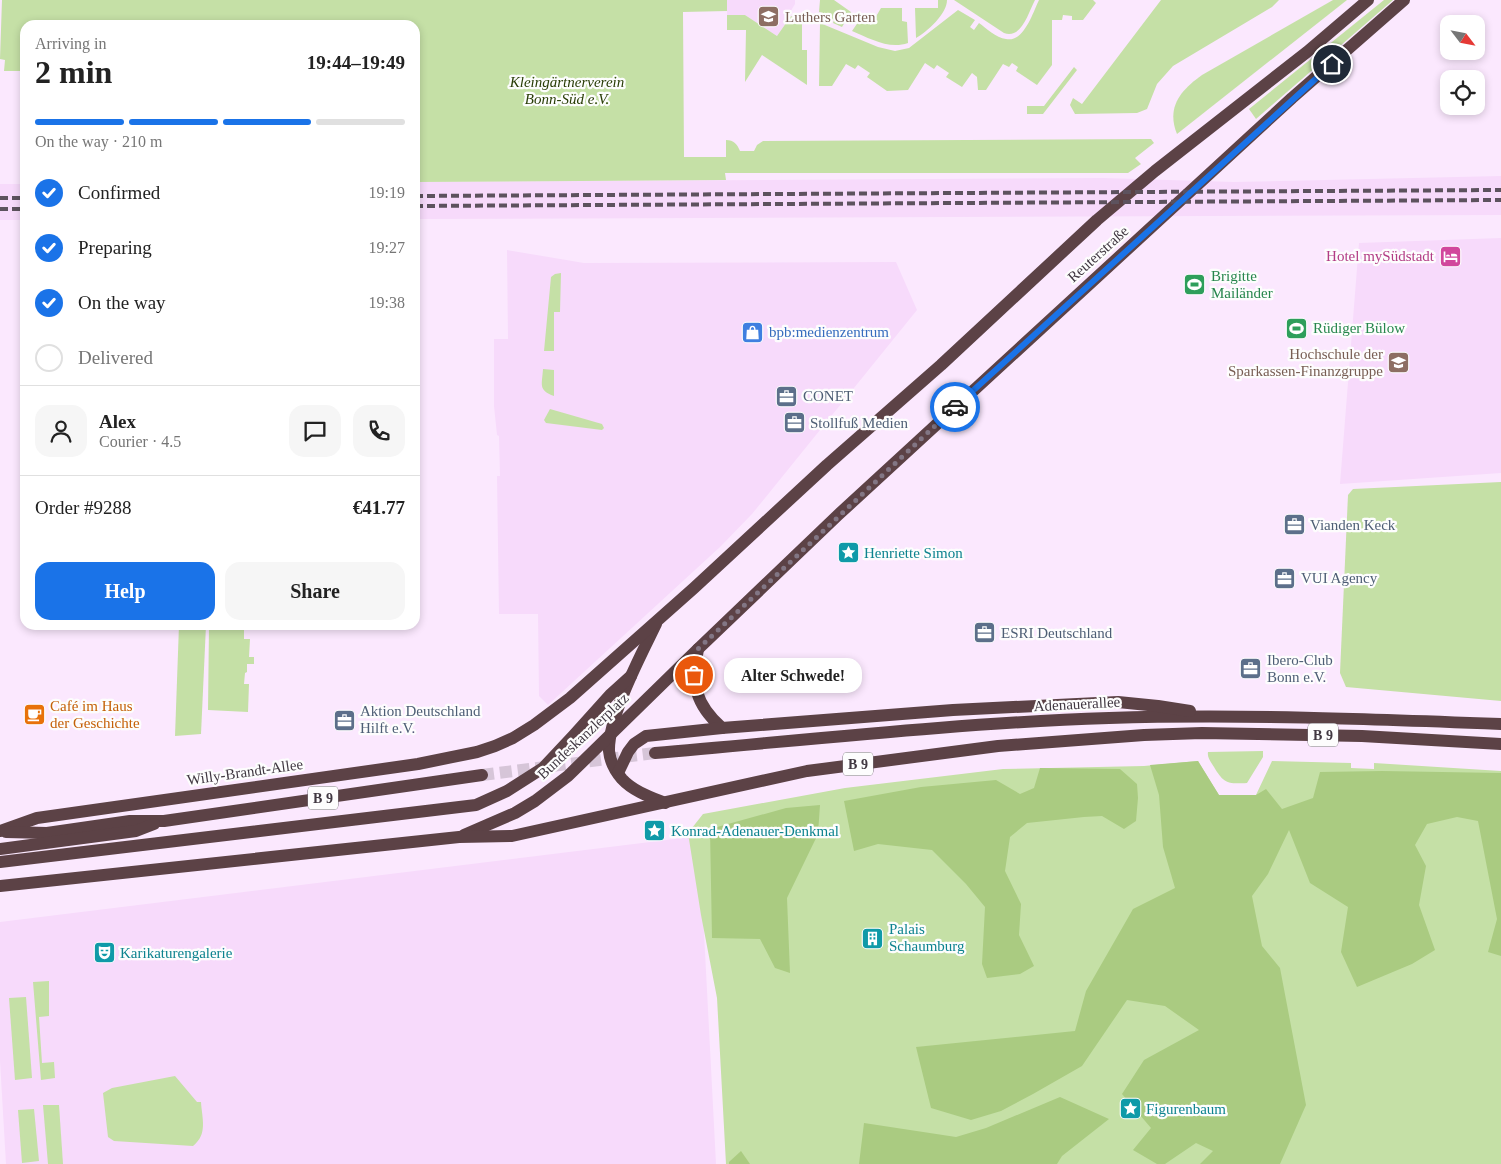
<!DOCTYPE html>
<meta charset="utf-8">
<style>
body{margin:0;font-family:"Times New Roman",serif;background:#f6f6f6;color:#222;height:100vh;display:flex;flex-direction:column;font-size:19px;white-space:nowrap}
*{box-sizing:border-box;margin:0}
p{font-size:16px;color:#767676}
.icon{flex:none;width:28px;height:28px;fill:none;stroke:currentColor;stroke-width:2;stroke-linecap:round;stroke-linejoin:round}
.map{position:relative;flex:1;overflow:hidden}
.drawer{position:absolute;left:20px;top:20px;width:400px;height:610px;display:flex;flex-direction:column;background:#fff;border-radius:15px;box-shadow:0 2px 8px #0003}
.drawer>*{flex:none}
.needle{width:32px;rotate:122deg}
.fabs{position:absolute;left:1440px;top:15px;display:grid;gap:10px}
.fabs a{display:grid;place-items:center;width:45px;height:45px;border-radius:10px;background:#fff;box-shadow:0 2px 8px #0003;font-size:25px}
.pin{position:absolute;display:grid;place-items:center;width:42px;height:42px;color:#fff;margin:-21px;border:2px solid #fff;border-radius:50%;box-shadow:0 1px 5px #0007}
.courier{position:absolute;display:grid;place-items:center;width:50px;height:50px;margin:-25px;border:4px solid #1a73e8;border-radius:50%;background:#fff;color:#222;box-shadow:0 1px 6px #0007}
.bubble{position:absolute;height:35px;border-radius:15px;background:#fff;box-shadow:0 2px 8px #0003;font-size:16px;font-weight:700;line-height:35px;text-align:center}
.summary em{font-style:normal;font-weight:700}
.summary div{display:flex;flex-direction:column-reverse}
.summary{display:flex;align-items:center;justify-content:space-between;height:85px;padding:0 15px}
h1{font-size:32px;font-weight:700;line-height:38px}
.bar{display:grid;grid-template-columns:repeat(4,1fr);gap:8px 5px;align-content:center;height:60px;padding:0 15px}
.bar i{height:6px;border-radius:4px;background:#e0e0e0}
.bar .active{background:#1a73e8}
.bar p{grid-column:span 4}
.line{display:flex;align-items:center;gap:12px;padding:0 15px;border-top:1px solid #e0e0e0}
.line div{flex:1}
.round{display:grid;place-items:center;flex:none;width:52px;height:52px;border-radius:15px;background:#f6f6f6}
ol{padding:0 15px;list-style:none}
li{display:flex;align-items:center;gap:15px;height:55px}
li p{margin-inline-start:auto}
li .icon{padding:5px;border-radius:50%;background:#1a73e8;color:#fff;stroke-width:4}
li:last-child{color:#767676}
li i{width:28px;height:28px;border:2px solid #e0e0e0;border-radius:50%}
.button{display:flex;gap:10px;margin-top:auto;padding:10px 15px}
.button a{flex:1;height:58px;border-radius:15px;background:#1a73e8;color:#fff;font-size:20px;font-weight:700;line-height:58px;text-align:center}
.button a+a{background:#f6f6f6;color:#222}
.map>svg:first-child{display:block}
.built{fill:#f7dafb}
.green{fill:#c5e0a6}
.forest{fill:#aacb81}
.lines{fill:none;stroke-linecap:round;stroke-linejoin:round}
.primary-tunnel{stroke:#d6c5d8;stroke-width:12;stroke-dasharray:12 6;stroke-linecap:butt}
.primary{stroke:#5c4246;stroke-width:12}
.rail{stroke:#5d525e;stroke-width:4;stroke-dasharray:8 4;stroke-linecap:butt}
.done{stroke:#827684;stroke-width:5;stroke-dasharray:0 9}
.route{stroke:#1a73e8;stroke-width:6}
.labels{text-anchor:middle;stroke-width:4.5;stroke-linejoin:round;paint-order:stroke}
.shield{fill:#fdfdfd;stroke:#79737a;stroke-width:1}
.shield-label{font-size:14px;font-weight:bold;fill:#413842}
.education-label{font-size:15px;fill:#785e54;stroke:#fdfdfd;text-anchor:start}
.park-label{font-size:15px;font-style:italic;fill:#293d06;stroke:#fdfdfd}
.street-label{font-size:15px;fill:#413842;stroke:#fdfdfd}
.hotel-label{font-size:15px;fill:#b23c85;stroke:#fdfdfd;text-anchor:end}
.leisure-label{font-size:15px;fill:#27864d;stroke:#fdfdfd;text-anchor:start}
.shop-label{font-size:15px;fill:#366cbe;stroke:#fdfdfd;text-anchor:start}
.service-label{font-size:15px;fill:#4e5e75;stroke:#fdfdfd;text-anchor:start}
.culture-label{font-size:15px;fill:#0d838f;stroke:#fdfdfd;text-anchor:start}
.food-label{font-size:15px;fill:#c56008;stroke:#fdfdfd;text-anchor:start}
</style>
<div class="map">
<svg width="1501" height="1164" viewBox="0 0 1501 1164">
<rect width="100%" height="100%" fill="#fbe8fe"/>
<!-- built -->
<g class="built">
<polygon points="727,0 795,0 795,4 789,14 791,16 777,36 745,15 727,15"/>
<polygon points="1501,176 1501,215 415,219 415,182 1103,178 1234,182"/>
<rect x="0" y="184" width="25" height="36"/>
<polygon points="1501,238 1501,473 1340,484 1359,243"/>
<polygon points="507,250 584,263 896,262 917,310 752,514 720,547 548,705 539,696 538,614 499,614 497,476 500,476 499,436 497,435 494,406 494,339 508,339"/>
<polygon points="699,836 716,1164 6,1164 0,1061 0,922"/>
</g>
<!-- green -->
<g class="green">
<path d="M 2,0 L 727,0 L 727,11 L 683,12 L 684,157 L 726,157 L 726,140 C 734,140 737,144 740,151 L 754,151 L 757,145 L 763,141 L 1151,139 L 1154,143 L 1135,158 L 1141,164 L 1128,173 L 725,173 L 726,180 L 415,182 L 415,25 L 25,25 L 25,71 L 4,71 L 5,60 L 0,59 Z"/>
<polygon points="820,0 834,0 851,12 842,27 833,23 834,20 829,18 827,21 823,13 819,12"/>
<path d="M 938,0 L 947,0 C 947,14 927,32 916,38 L 915,8 L 938,8 Z"/>
<path d="M 954,0 L 1035,0 C 1028,13 1022,39 1004,33 Z"/>
<path d="M 1039,0 L 1093,0 L 1096,3 L 1083,20 L 1072,20 L 1072,16 L 1063,15 L 1062,20 L 1052,20 L 1052,65 L 1037,85 L 1016,71 L 1018,67 L 1012,63 L 1009,67 L 1003,64 L 986,90 L 978,90 L 977,77 L 972,73 L 962,87 L 946,77 L 949,73 L 937,65 L 934,69 L 925,63 L 908,90 L 887,91 L 867,77 L 870,73 L 858,65 L 855,69 L 846,64 L 832,86 L 819,86 L 820,23 L 878,47 L 895,51 L 909,48 L 958,10 L 975,20 L 970,27 L 974,30 L 979,23 C 986,28 996,38 1006,39 C 1024,43 1033,12 1039,0 Z"/>
<polygon points="1161,0 1279,0 1272,7 1173,66 1157,84 1147,109 1137,113 1075,114 1070,105 1073,98 1082,104"/>
<path d="M 1333,0 L 1347,0 L 1177,134 C 1166,107 1181,90 1202,75 Z"/>
<polygon points="1384,0 1393,0 1256,119 1249,109"/>
<path d="M 881,8 L 902,8 L 902,21 L 907,22 L 908,43 C 889,50 869,38 852,31 L 861,18 L 871,25 Z"/>
<polygon points="727,15 745,15 777,36 791,16 802,23 802,50 807,50 807,85 762,55 745,82 746,30 727,30"/>
<polygon points="1074,67 1077,70 1043,114 1027,114 1027,106 1044,106"/>
<polygon points="561,273 560,312 554,312 554,351 544,351 551,277 555,274"/>
<path d="M 543,369 L 554,370 L 554,396 C 538,390 542,385 543,369 Z"/>
<polygon points="550,409 602,424 604,428 602,430 546,423 544,420"/>
<polygon points="1501,482 1501,701 1346,687 1340,673 1348,495 1353,489"/>
<polygon points="179,625 206,625 201,734 175,736"/>
<polygon points="209,625 253,625 253,628 244,628 244,639 250,639 249,657 254,657 254,664 247,664 247,672 245,673 244,684 249,684 248,712 208,710"/>
<path d="M 1263,751 L 1263,757 L 1247,783 C 1228,784 1224,784 1214,767 C 1211,762 1207,758 1208,752 Z"/>
<polygon points="1198,761 1219,795 1256,795 1272,761 1351,763 1351,768 1374,769 1374,763 1501,771 1501,1164 726,1164 717,998 701,915 688,833 703,814 845,788 1003,769 1144,766"/>
<polygon points="49,981 49,1016 39,1017 42,1063 54,1062 55,1078 41,1080 33,982"/>
<polygon points="26,997 32,1078 15,1080 9,998"/>
<path d="M 175,1076 L 197,1102 L 201,1102 C 202,1119 208,1134 193,1146 L 114,1141 L 108,1137 L 103,1093 L 112,1088 Z"/>
<polygon points="43,1105 59,1105 63,1164 48,1164"/>
<polygon points="34,1109 39,1161 22,1163 18,1110"/>
</g>
<!-- forest -->
<g class="forest">
<polygon points="1198,761 1219,795 1256,795 1266,789 1282,809 1313,798 1320,772 1382,771 1501,773 1501,956 1488,952 1497,919 1478,821 1457,817 1427,824 1415,845 1426,866 1419,905 1435,950 1412,964 1357,987 1341,952 1348,907 1310,883 1289,830 1268,874 1252,896 1262,946 1280,968 1306,1105 1280,1164 1200,1164 1213,1151 1196,1143 1165,1164 1157,1164 1133,1150 1151,1128 1122,1094 1144,1060 1199,1030 1165,1006 1127,1000 1082,1066 1033,1094 1001,1111 971,1120 931,1108 916,1047 1075,1031 1086,991 1133,909 1175,888 1163,847 1159,795 1150,765"/>
<polygon points="1040,768 1120,769 1137,784 1138,798 1136,821 1124,829 1102,816 1084,817 1027,823 1010,837 1005,871 1021,904 1019,935 1034,966 1020,974 987,978 982,964 985,907 966,884 932,850 878,844 854,851 844,801 921,787 996,780 1020,794 1034,788"/>
<polygon points="820,805 818,834 787,898 790,973 775,968 760,939 712,938 710,829 786,808"/>
<polygon points="1060,1097 1109,1119 1062,1156 1057,1164 859,1164 864,1123 956,1137 986,1128"/>
<polygon points="741,1151 750,1164 729,1164 729,1162"/>
</g>
<g class="lines">
<!-- primary-tunnel -->
<polyline class="primary-tunnel" points="482,775 655,753"/>
<!-- primary -->
<g class="primary">
<path d="M 656,624 C 641,655 608,717 609,751 C 610,761 615,771 622,779 C 633,791 650,797 665,803"/>
<path d="M 698,649 C 691,684 695,704 722,728"/>
<path d="M 655,753 C 806,740 958,723 1109,718 C 1240,714 1371,719 1501,724"/>
<polyline points="618,773 628,752 634,744 646,736 722,728 953,710 1118,702 1158,706 1190,711"/>
<polyline points="0,831 37,818 418,764 477,752 495,746 513,738 534,725 570,698 694,588 827,465 941,365 1097,220 1155,171 1307,52 1368,0"/>
<polyline points="6,832 47,833 130,821 164,821 482,775"/>
<polyline points="464,835 515,813 535,801 568,776 698,649 838,515 1292,98 1404,0"/>
<polyline points="0,849 136,831 154,824"/>
<polyline points="0,862 476,805 507,791 543,768 573,736 610,695 631,676"/>
<polyline points="0,886 459,837 512,836 807,771 998,746 1144,735 1202,733 1362,736 1501,744"/>
</g>
<!-- rail -->
<g class="rail">
<polyline points="415,196 1501,190"/>
<polyline points="0,198 25,198"/>
<polyline points="415,206 1501,200"/>
<polyline points="0,209 25,209"/>
</g>
</g>
<g class="lines">
<!-- done -->
<polyline class="done" points="694,675 698,649 955,407"/>
<!-- route -->
<polyline class="route" points="955,407 1332,64"/>
</g>
<!-- icons -->
<defs>
<symbol id="school-square" viewBox="-11 -11 22 22"><rect x="-9" y="-9" width="18" height="18" rx="4" fill="#8d6e63" stroke="#fdfdfd"/><path d="M0-5L7-2L0 1L-7-2ZM-4 1L0 2.5L4 1V4Q0 6-4 4Z" fill="#fff"/></symbol>
<symbol id="hotel-square" viewBox="-11 -11 22 22"><rect x="-9" y="-9" width="18" height="18" rx="4" fill="#d1479c" stroke="#fdfdfd"/><path d="M-6-4.5h1.5V1H6V5H4.5V3h-9V5H-6ZM-4 0a1.8 1.8 0 1 1 3.6 0ZM.5 0V-2.5h3Q6-2.5 6 0Z" fill="#fff"/></symbol>
<symbol id="stadium-square" viewBox="-11 -11 22 22"><rect x="-9" y="-9" width="18" height="18" rx="4" fill="#2e9e5b" stroke="#fdfdfd"/><path d="M0-5a6.5 5 0 1 0 0 10a6.5 5 0 1 0 0-10ZM-3.5-1.8h7v3.6h-7Z" fill="#fff"/></symbol>
<symbol id="shop-square" viewBox="-11 -11 22 22"><rect x="-9" y="-9" width="18" height="18" rx="4" fill="#3f7fe0" stroke="#fdfdfd"/><path d="M-5-2.5h2.3a2.7 3.5 0 0 1 5.4 0H5L5.5 6h-11ZM-1.5-2.5h3a1.5 2.3 0 0 0-3 0Z" fill="#fff"/></symbol>
<symbol id="university-square" viewBox="-11 -11 22 22"><rect x="-9" y="-9" width="18" height="18" rx="4" fill="#8d6e63" stroke="#fdfdfd"/><path d="M0-5L7-2L0 1L-7-2ZM-4 1L0 2.5L4 1V4Q0 6-4 4Z" fill="#fff"/></symbol>
<symbol id="office-square" viewBox="-11 -11 22 22"><rect x="-9" y="-9" width="18" height="18" rx="4" fill="#5c6f8a" stroke="#fdfdfd"/><path d="M-6-3h4V-5.5h4V-3h4V5H-6ZM-1-4.5V-3h2v-1.5ZM-6 0V1H6V0Z" fill="#fff"/></symbol>
<symbol id="sight-square" viewBox="-11 -11 22 22"><rect x="-9" y="-9" width="18" height="18" rx="4" fill="#0f9aa8" stroke="#fdfdfd"/><path d="M0-6L1.8-2.2L6-1.7L2.9 1.2L3.7 5.4L0 3.3L-3.7 5.4L-2.9 1.2L-6-1.7L-1.8-2.2Z" fill="#fff"/></symbol>
<symbol id="cafe-square" viewBox="-11 -11 22 22"><rect x="-9" y="-9" width="18" height="18" rx="4" fill="#e8710a" stroke="#fdfdfd"/><path d="M-5.5-4.5H6V0H3Q3 3.5 0 3.5H-2.5Q-5.5 3.5-5.5 0ZM3-3.2v2h1.7v-2ZM-6 4.5H4V6H-6Z" fill="#fff"/></symbol>
<symbol id="building-square" viewBox="-11 -11 22 22"><rect x="-9" y="-9" width="18" height="18" rx="4" fill="#0f9aa8" stroke="#fdfdfd"/><path d="M-4-6H4V6H1V3H-1V6H-4ZM-2.5-4.3h1.7v1.8h-1.7ZM.8-4.3h1.7v1.8H.8ZM-2.5-1h1.7V.8h-1.7ZM.8-1h1.7V.8H.8Z" fill="#fff"/></symbol>
<symbol id="theatre-square" viewBox="-11 -11 22 22"><rect x="-9" y="-9" width="18" height="18" rx="4" fill="#0f9aa8" stroke="#fdfdfd"/><path d="M-5-5.5Q0-4 5-5.5V0Q5 5 0 6Q-5 5-5 0ZM-3.3-2.5H-1v1.5H-3.3ZM1-2.5H3.3v1.5H1ZM-2.8 1Q0 5.5 2.8 1Z" fill="#fff"/></symbol>
</defs>
<g fill-rule="evenodd">
<use href="#school-square" x="756" y="4" width="25" height="25"/>
<use href="#hotel-square" x="1438" y="244" width="25" height="25"/>
<use href="#stadium-square" x="1182" y="272" width="25" height="25"/>
<use href="#stadium-square" x="1284" y="316" width="25" height="25"/>
<use href="#shop-square" x="740" y="320" width="25" height="25"/>
<use href="#university-square" x="1386" y="350" width="25" height="25"/>
<use href="#office-square" x="774" y="384" width="25" height="25"/>
<use href="#office-square" x="782" y="410" width="25" height="25"/>
<use href="#office-square" x="1282" y="512" width="25" height="25"/>
<use href="#sight-square" x="836" y="540" width="25" height="25"/>
<use href="#office-square" x="1272" y="566" width="25" height="25"/>
<use href="#office-square" x="972" y="620" width="25" height="25"/>
<use href="#office-square" x="1238" y="656" width="25" height="25"/>
<use href="#cafe-square" x="22" y="702" width="25" height="25"/>
<use href="#office-square" x="332" y="708" width="25" height="25"/>
<use href="#sight-square" x="642" y="818" width="25" height="25"/>
<use href="#building-square" x="860" y="926" width="25" height="25"/>
<use href="#theatre-square" x="92" y="940" width="25" height="25"/>
<use href="#sight-square" x="1118" y="1096" width="25" height="25"/>
</g>
<g class="labels">
<!-- shield labels -->
<g class="shield">
<rect x="1308" y="723.5" width="30" height="23" rx="4"/>
<rect x="843" y="752.5" width="30" height="23" rx="4"/>
<rect x="308" y="786.5" width="30" height="23" rx="4"/>
</g>
<g class="shield-label">
<text x="1323" y="740">B 9</text>
<text x="858" y="769">B 9</text>
<text x="323" y="803">B 9</text>
</g>
<!-- education labels -->
<g class="education-label">
<text x="785" y="22">Luthers Garten</text>
<text x="1383" y="359" text-anchor="end">Hochschule der<tspan x="1383" dy="17">Sparkassen-Finanzgruppe</tspan></text>
</g>
<!-- park labels -->
<g class="park-label">
<text x="567" y="87">Kleingärtnerverein<tspan x="567" dy="17">Bonn-Süd e.V.</tspan></text>
</g>
<!-- street labels -->
<g class="street-label">
<text transform="translate(1098 254) rotate(-42)" y="5">Reuterstraße</text>
<text transform="translate(1077 704) rotate(-3)" y="5">Adenauerallee</text>
<text transform="translate(583 736) rotate(-43)" y="5">Bundeskanzlerplatz</text>
<text transform="translate(245 772) rotate(-8)" y="5">Willy-Brandt-Allee</text>
</g>
<!-- hotel labels -->
<g class="hotel-label">
<text x="1434" y="261">Hotel mySüdstadt</text>
</g>
<!-- leisure labels -->
<g class="leisure-label">
<text x="1211" y="281">Brigitte<tspan x="1211" dy="17">Mailänder</tspan></text>
<text x="1313" y="333">Rüdiger Bülow</text>
</g>
<!-- shop labels -->
<g class="shop-label">
<text x="769" y="337">bpb:medienzentrum</text>
</g>
<!-- service labels -->
<g class="service-label">
<text x="803" y="401">CONET</text>
<text x="810" y="428">Stollfuß Medien</text>
<text x="1310" y="530">Vianden Keck</text>
<text x="1301" y="583">VUI Agency</text>
<text x="1001" y="638">ESRI Deutschland</text>
<text x="1267" y="665">Ibero-Club<tspan x="1267" dy="17">Bonn e.V.</tspan></text>
<text x="360" y="716">Aktion Deutschland<tspan x="360" dy="17">Hilft e.V.</tspan></text>
</g>
<!-- culture labels -->
<g class="culture-label">
<text x="864" y="558">Henriette Simon</text>
<text x="671" y="836">Konrad-Adenauer-Denkmal</text>
<text x="889" y="934">Palais<tspan x="889" dy="17">Schaumburg</tspan></text>
<text x="120" y="958">Karikaturengalerie</text>
<text x="1146" y="1114">Figurenbaum</text>
</g>
<!-- food labels -->
<g class="food-label">
<text x="50" y="711">Café im Haus<tspan x="50" dy="17">der Geschichte</tspan></text>
</g>
</g>
</svg>
<div class="fabs">
<a><svg class="needle" viewBox="-14 -14 28 28"><path d="M0-13l5 13h-10z" fill="#e53935"/><path d="M0 13l5-13h-10z" fill="#767676"/></svg></a>
<a><svg class="icon" aria-label="locate" viewBox="0 0 24 24"><circle cx="12" cy="12" r="6"/><path d="M12 2v4M12 18v4M2 12h4M18 12h4"/></svg></a>
</div>
<div class="pin" style="left:694px;top:675px;background:#ea580c"><svg class="icon" aria-label="bag" viewBox="0 0 24 24"><path d="M5 8h14l-1 12H6zM9 8a3 3 0 0 1 6 0"/></svg></div>
<div class="pin" style="left:1332px;top:64px;background:#1f2937"><svg class="icon" aria-label="home" viewBox="0 0 24 24"><path d="M3 11l9-7 9 7M6 9v11h12V9"/></svg></div>
<div class="courier" style="left:955px;top:407px"><svg class="icon" aria-label="car" viewBox="0 0 24 24"><path d="M5 17H2v-5l4-1 3-4h7l3 4 3 1v5h-3M9 17h6M6 11h13"/><circle cx="7" cy="17" r="2"/><circle cx="17" cy="17" r="2"/></svg></div>
<div class="bubble" style="left:724px;top:658px;width:138px">Alter Schwede!</div>
<section class="drawer">
<div class="summary"><div><h1>2 min</h1><p>Arriving in</p></div><em>19:44–19:49</em></div>
<div class="bar"><i class="active"></i><i class="active"></i><i class="active"></i><i></i><p>On the way · 210 m</p></div>
<ol>
<li><svg class="icon" aria-label="check" viewBox="0 0 24 24"><path d="M5 12l5 5 9-10"/></svg>Confirmed<p>19:19</p></li>
<li><svg class="icon" aria-label="check" viewBox="0 0 24 24"><path d="M5 12l5 5 9-10"/></svg>Preparing<p>19:27</p></li>
<li><svg class="icon" aria-label="check" viewBox="0 0 24 24"><path d="M5 12l5 5 9-10"/></svg>On the way<p>19:38</p></li>
<li><i></i>Delivered</li>
</ol>
<div class="line" style="height:90px"><a class="round"><svg class="icon" aria-label="person" viewBox="0 0 24 24"><circle cx="12" cy="8" r="4"/><path d="M4 21q1-7 8-7t8 7"/></svg></a><div><b>Alex</b><p>Courier · 4.5</p></div><a class="round"><svg class="icon" aria-label="chat" viewBox="0 0 24 24"><path d="M4 5h16v11H9l-5 4z"/></svg></a><a class="round"><svg class="icon" aria-label="phone" viewBox="0 0 24 24"><path d="M5 4h4l2 5-3 2q2 4 5 5l2-3 5 2v4C11 20 4 13 5 4z"/></svg></a></div>
<div class="line" style="height:65px"><div>Order #9288</div><b>€41.77</b></div>
<div class="button"><a>Help</a><a>Share</a></div>
</section>
</div>
